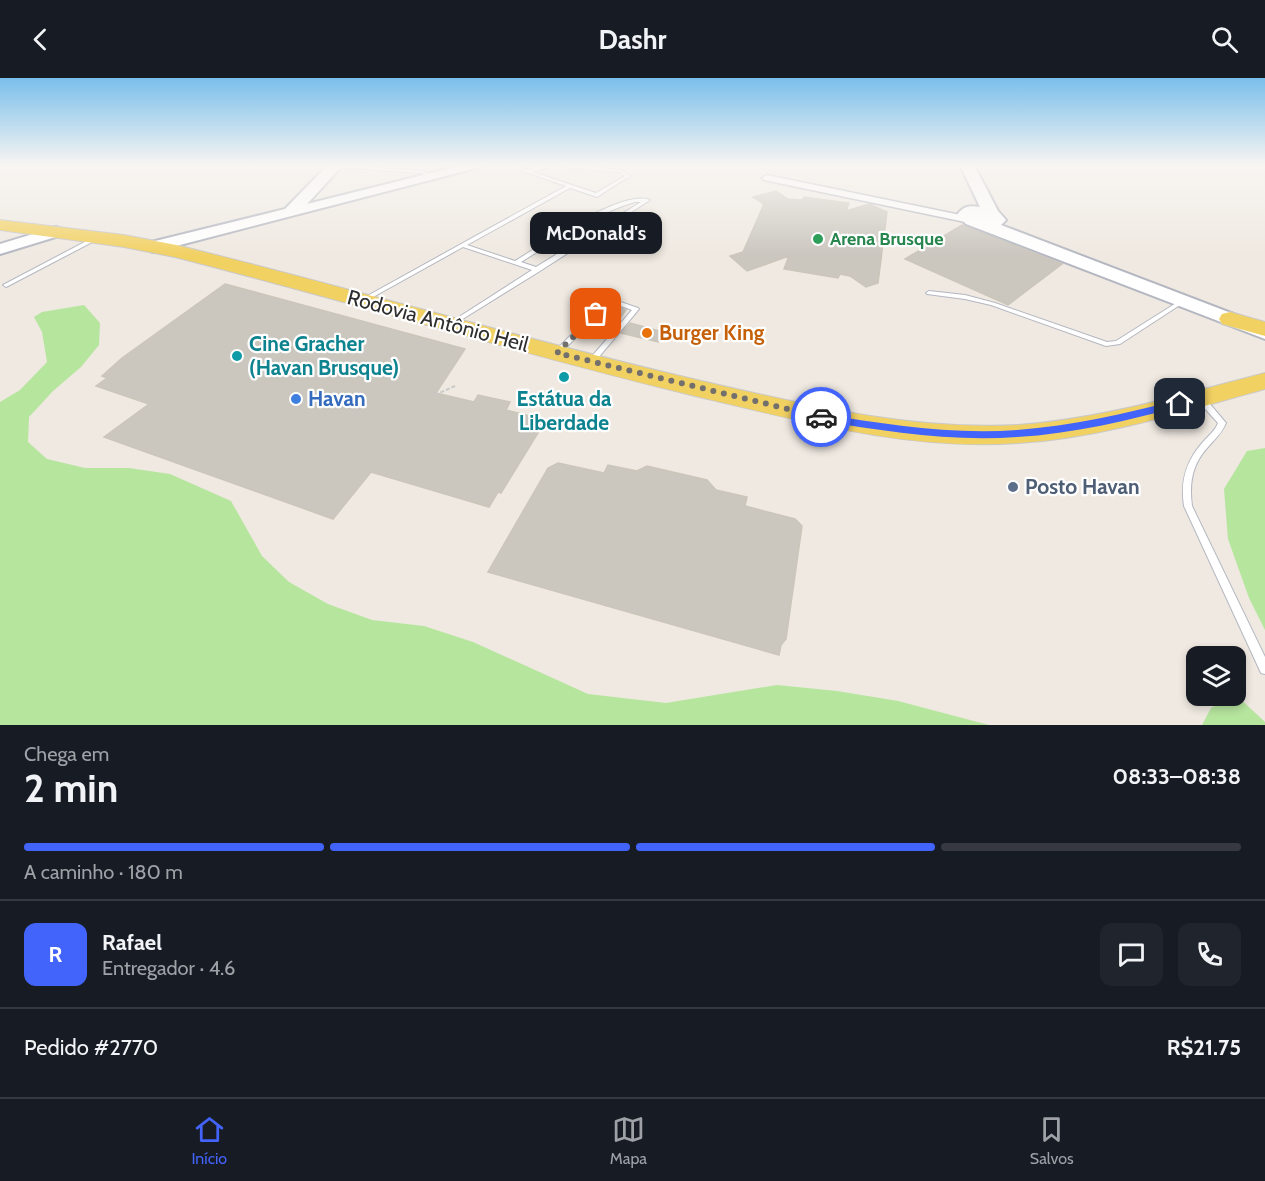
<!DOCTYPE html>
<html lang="pt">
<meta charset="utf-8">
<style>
body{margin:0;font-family:Cabin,sans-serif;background:#20242c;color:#f1f3f6;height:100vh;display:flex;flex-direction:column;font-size:22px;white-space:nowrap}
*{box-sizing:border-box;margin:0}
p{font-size:20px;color:#9ea1a6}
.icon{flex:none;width:33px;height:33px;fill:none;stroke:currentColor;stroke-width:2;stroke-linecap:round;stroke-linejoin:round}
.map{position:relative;height:647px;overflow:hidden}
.details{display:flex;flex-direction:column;background:#171b24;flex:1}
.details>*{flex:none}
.fabs{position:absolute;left:1186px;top:568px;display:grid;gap:12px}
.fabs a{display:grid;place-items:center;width:60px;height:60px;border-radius:12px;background:#171b24;box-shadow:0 3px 9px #0003;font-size:30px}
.pin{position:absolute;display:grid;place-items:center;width:51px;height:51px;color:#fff;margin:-26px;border-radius:12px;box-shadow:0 3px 9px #0006}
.courier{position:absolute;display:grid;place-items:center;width:60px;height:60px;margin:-30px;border:4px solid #4264fb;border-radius:50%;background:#fff;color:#222;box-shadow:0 2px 8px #0007}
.bubble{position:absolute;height:42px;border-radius:12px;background:#171b24;box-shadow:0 3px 9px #0003;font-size:20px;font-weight:700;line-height:42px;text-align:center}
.summary em{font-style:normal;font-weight:700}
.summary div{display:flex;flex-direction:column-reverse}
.summary{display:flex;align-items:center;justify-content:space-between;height:102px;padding:0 24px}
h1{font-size:39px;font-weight:700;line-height:45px}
.bar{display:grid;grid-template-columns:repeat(4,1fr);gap:9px 6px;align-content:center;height:72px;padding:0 24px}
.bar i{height:8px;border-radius:4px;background:#363941}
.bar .current{background:#4264fb}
.bar p{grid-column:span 4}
.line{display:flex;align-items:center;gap:15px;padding:0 24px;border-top:2px solid #363941}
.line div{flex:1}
.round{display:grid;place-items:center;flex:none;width:63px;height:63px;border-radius:12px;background:#20242c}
header{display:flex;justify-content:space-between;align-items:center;height:78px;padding:0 24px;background:#171b24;font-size:27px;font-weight:700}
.menu{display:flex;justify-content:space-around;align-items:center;height:84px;border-top:2px solid #363941;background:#171b24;font-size:16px;color:#9ea1a6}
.menu a{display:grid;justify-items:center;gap:3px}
.menu .current{color:#4264fb}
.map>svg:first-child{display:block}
.green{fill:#b6e59e}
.building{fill:#cbc7bf;stroke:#cbc5ba;stroke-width:1.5}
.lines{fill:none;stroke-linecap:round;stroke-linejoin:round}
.lane-casing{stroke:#b4b7c1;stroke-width:2}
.street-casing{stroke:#b4b7c1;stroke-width:3}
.secondary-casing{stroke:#b4b7c1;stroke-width:4}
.primary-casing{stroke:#c9c9c9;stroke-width:2}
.path{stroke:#c9c9c9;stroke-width:2;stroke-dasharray:4 2;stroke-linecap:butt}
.lane{fill:#fff;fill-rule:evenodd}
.street{fill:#fff;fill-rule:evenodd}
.secondary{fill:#fff;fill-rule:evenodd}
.primary{fill:#f2d163;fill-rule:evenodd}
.route{fill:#4264fb}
.done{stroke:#726f6d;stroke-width:6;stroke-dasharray:0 10.8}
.leisure-dot{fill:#2e9e5b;stroke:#fff;stroke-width:2}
.food-dot{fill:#e8710a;stroke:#fff;stroke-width:2}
.culture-dot{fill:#0f9aa8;stroke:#fff;stroke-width:2}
.shop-dot{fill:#3f7fe0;stroke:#fff;stroke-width:2}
.service-dot{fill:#5c6f8a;stroke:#fff;stroke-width:2}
.labels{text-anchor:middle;stroke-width:4.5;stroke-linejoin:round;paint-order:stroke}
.far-leisure-label{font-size:18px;font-weight:bold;fill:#27864d;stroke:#fff;text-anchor:start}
.street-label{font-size:21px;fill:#2e2e2e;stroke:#fff}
.food-label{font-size:21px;font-weight:bold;fill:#c56008;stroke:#fff;text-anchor:start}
.culture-label{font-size:21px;font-weight:bold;fill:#0d838f;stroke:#fff;text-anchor:start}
.shop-label{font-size:21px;font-weight:bold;fill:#366cbe;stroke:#fff;text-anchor:start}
.service-label{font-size:21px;font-weight:bold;fill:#4e5e75;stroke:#fff;text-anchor:start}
</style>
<header><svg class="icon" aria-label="back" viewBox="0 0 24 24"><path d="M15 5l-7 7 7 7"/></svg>Dashr<svg class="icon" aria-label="search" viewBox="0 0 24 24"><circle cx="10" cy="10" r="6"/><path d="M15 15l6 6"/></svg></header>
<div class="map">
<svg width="1265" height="647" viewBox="0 0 1265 647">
<rect width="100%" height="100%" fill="#efe9e1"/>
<!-- green -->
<g class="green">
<polygon points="84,227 100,245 99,267 81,289 53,313 29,339 28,364 47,381 85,390 129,390 170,396 231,423 262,478 289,504 328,526 372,542 424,548 473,564 588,616 666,625 777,607 837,613 898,623 989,647 0,647 0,324 20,312 47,284 42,254 34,239 42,234"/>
<polygon points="1265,370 1265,552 1249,520 1228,461 1224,411 1247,373"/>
<polygon points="1236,617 1265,644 1265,647 1202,647 1211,630"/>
</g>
<!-- building -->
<g class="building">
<polygon points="776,113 788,121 802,122 804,119 849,125 846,133 869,126 887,134 878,205 866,209 850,198 840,196 838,200 784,191 789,178 747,193 730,178 743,174 764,126 753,119"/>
<polygon points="962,147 1062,186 1008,227 905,181"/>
<polygon points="225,206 465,271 436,315 474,324 478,317 510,324 506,332 546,342 501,415 498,414 489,429 371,394 333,441 104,359 149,326 96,308 107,300 102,298 122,280"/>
<polygon points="611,227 626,232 611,253 605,255 589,249"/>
<polygon points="630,245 663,254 658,264 621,255"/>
<polygon points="558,385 604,395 608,387 637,393 647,388 707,402 716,412 747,419 745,428 795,441 802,448 786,561 781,567 779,577 488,494 548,390"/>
</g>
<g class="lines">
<defs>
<g id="lane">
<polygon points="334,87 422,93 436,99 434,100 421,95 336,89 334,89"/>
<path d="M 505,87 L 513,87 L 528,92 L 546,87 L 572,87 L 621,92 L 630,98 L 597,119 L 570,110 L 467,167 L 515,183 C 542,167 621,111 650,122 L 540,193 L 453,247 L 449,247 L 448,246 L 532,192 L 463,169 L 364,224 L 360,224 L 360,222 L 566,108 ZM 552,88 L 620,94 L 625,98 L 596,115 L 533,94 ZM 635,124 L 641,124 L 536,189 L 521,184 C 557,162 594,136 635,124 Z"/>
<polygon points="96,158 99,160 98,161 8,208 6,209 3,207"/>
<polygon points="929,213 965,217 995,225 1107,264 1116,263 1181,222 1183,221 1186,223 1120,266 1106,268 991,227 965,221 927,216 926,215"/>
<polygon points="609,220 638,230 639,231 593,286 589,286 587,284 632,232 610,224 559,277 555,277 554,275 555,273 607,221"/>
<path d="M 1198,319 L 1204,319 L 1226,345 C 1222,355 1215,361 1208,369 C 1192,386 1189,405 1192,428 L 1265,579 L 1265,596 L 1261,595 L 1184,428 C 1180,403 1186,383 1203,364 C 1208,358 1215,353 1218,345 L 1198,323 L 1197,321 Z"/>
</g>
<polygon id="street" points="767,97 970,139 975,142 970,145 764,102 762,100"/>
<g id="secondary">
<polygon points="328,87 343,87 307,126 463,87 488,87 153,174 145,169 147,165 285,131"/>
<path d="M 960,87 L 974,87 L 998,133 L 1006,142 L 1001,147 L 1265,248 L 1265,261 L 966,146 L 957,137 C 963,128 970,127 980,129 Z"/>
<polygon points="56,149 62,151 64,154 62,157 0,176 0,166"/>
</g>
<g id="primary">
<path d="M 0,142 L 124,157 L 176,167 C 350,210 522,261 697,302 C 802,326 910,353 1018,347 C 1102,341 1184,316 1265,295 L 1265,311 C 1184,333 1102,360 1018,365 C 907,373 798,342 691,317 C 518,275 347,223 175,179 L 124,169 L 0,152 Z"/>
<polygon points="1230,234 1265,244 1265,258 1222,246 1219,241 1222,236"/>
</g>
</defs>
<!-- lane casing -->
<use href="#lane" class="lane-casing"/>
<!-- street casing -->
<use href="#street" class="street-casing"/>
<!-- secondary casing -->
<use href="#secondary" class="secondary-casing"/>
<!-- primary casing -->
<use href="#primary" class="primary-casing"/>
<!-- path -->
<polyline class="path" points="435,317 455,308"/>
<!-- lane -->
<use href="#lane" class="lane"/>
<!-- street -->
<use href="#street" class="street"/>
<!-- secondary -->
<use href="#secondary" class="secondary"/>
<!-- primary -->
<use href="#primary" class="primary"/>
</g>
<!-- sky -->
<linearGradient id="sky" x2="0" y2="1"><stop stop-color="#7abfeb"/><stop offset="0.49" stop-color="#f8f5f2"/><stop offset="1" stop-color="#f8f5f2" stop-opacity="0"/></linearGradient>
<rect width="1265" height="178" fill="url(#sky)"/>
<!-- route -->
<path class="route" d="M 1180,322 L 1184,326 L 1183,328 C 1129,342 1073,356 1017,359 C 951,364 885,353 821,343 L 816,339 L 821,336 C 885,346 951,357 1017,352 C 1072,348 1126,335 1180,322 Z"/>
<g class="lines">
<!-- done -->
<polyline class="done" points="596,236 557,275 821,339"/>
</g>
<!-- markers -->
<circle class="leisure-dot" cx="818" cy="161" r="6"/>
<circle class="food-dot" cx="647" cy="255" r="6"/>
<g class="culture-dot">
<circle cx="237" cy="278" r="6"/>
<circle cx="564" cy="299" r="6"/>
</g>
<circle class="shop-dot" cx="296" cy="321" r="6"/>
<circle class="service-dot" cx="1013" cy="409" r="6"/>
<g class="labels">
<!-- far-leisure labels -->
<g class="far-leisure-label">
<text x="830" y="167">Arena Brusque</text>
</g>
<!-- street labels -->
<g class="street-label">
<text transform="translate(438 243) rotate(15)" y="7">Rodovia Antônio Heil</text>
</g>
<!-- food labels -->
<g class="food-label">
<text x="659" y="262">Burger King</text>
</g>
<!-- culture labels -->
<g class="culture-label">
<text x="249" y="273">Cine Gracher<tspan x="249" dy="24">(Havan Brusque)</tspan></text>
<text x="564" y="328" text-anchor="middle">Estátua da<tspan x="564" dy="24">Liberdade</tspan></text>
</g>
<!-- shop labels -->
<g class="shop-label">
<text x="308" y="328">Havan</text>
</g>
<!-- service labels -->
<g class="service-label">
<text x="1025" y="416">Posto Havan</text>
</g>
</g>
</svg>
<div class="fabs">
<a><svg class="icon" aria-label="layers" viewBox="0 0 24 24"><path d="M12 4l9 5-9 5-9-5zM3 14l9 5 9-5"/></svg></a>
</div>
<div class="pin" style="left:596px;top:236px;background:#ea580c"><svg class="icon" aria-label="bag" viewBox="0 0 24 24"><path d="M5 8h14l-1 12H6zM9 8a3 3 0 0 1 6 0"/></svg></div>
<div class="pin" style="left:1180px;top:326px;background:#1f2937"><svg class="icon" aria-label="home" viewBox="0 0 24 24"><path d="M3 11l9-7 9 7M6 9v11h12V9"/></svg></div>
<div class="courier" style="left:821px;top:339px"><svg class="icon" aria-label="car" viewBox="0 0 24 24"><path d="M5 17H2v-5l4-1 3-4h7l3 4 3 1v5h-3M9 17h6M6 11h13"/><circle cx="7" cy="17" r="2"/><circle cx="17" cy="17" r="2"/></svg></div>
<div class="bubble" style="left:530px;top:134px;width:132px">McDonald's</div>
</div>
<section class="details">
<div class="summary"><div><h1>2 min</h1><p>Chega em</p></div><em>08:33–08:38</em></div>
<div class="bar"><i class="current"></i><i class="current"></i><i class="current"></i><i></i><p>A caminho · 180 m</p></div>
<div class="line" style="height:108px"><b class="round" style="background:#4264fb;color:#fff">R</b><div><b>Rafael</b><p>Entregador · 4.6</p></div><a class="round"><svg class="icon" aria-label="chat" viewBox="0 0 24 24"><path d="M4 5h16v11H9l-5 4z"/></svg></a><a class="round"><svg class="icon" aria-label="phone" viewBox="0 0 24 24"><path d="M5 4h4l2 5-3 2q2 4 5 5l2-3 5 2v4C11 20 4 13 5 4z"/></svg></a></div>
<div class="line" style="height:78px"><div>Pedido #2770</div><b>R$21.75</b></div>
</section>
<nav class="menu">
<a class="current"><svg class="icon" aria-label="home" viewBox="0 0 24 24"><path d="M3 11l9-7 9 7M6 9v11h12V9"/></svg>Início</a>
<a><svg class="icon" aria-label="map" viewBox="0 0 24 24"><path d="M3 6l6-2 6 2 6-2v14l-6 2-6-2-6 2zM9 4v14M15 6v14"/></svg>Mapa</a>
<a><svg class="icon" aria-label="saved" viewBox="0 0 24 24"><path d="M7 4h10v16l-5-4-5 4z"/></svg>Salvos</a>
</nav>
